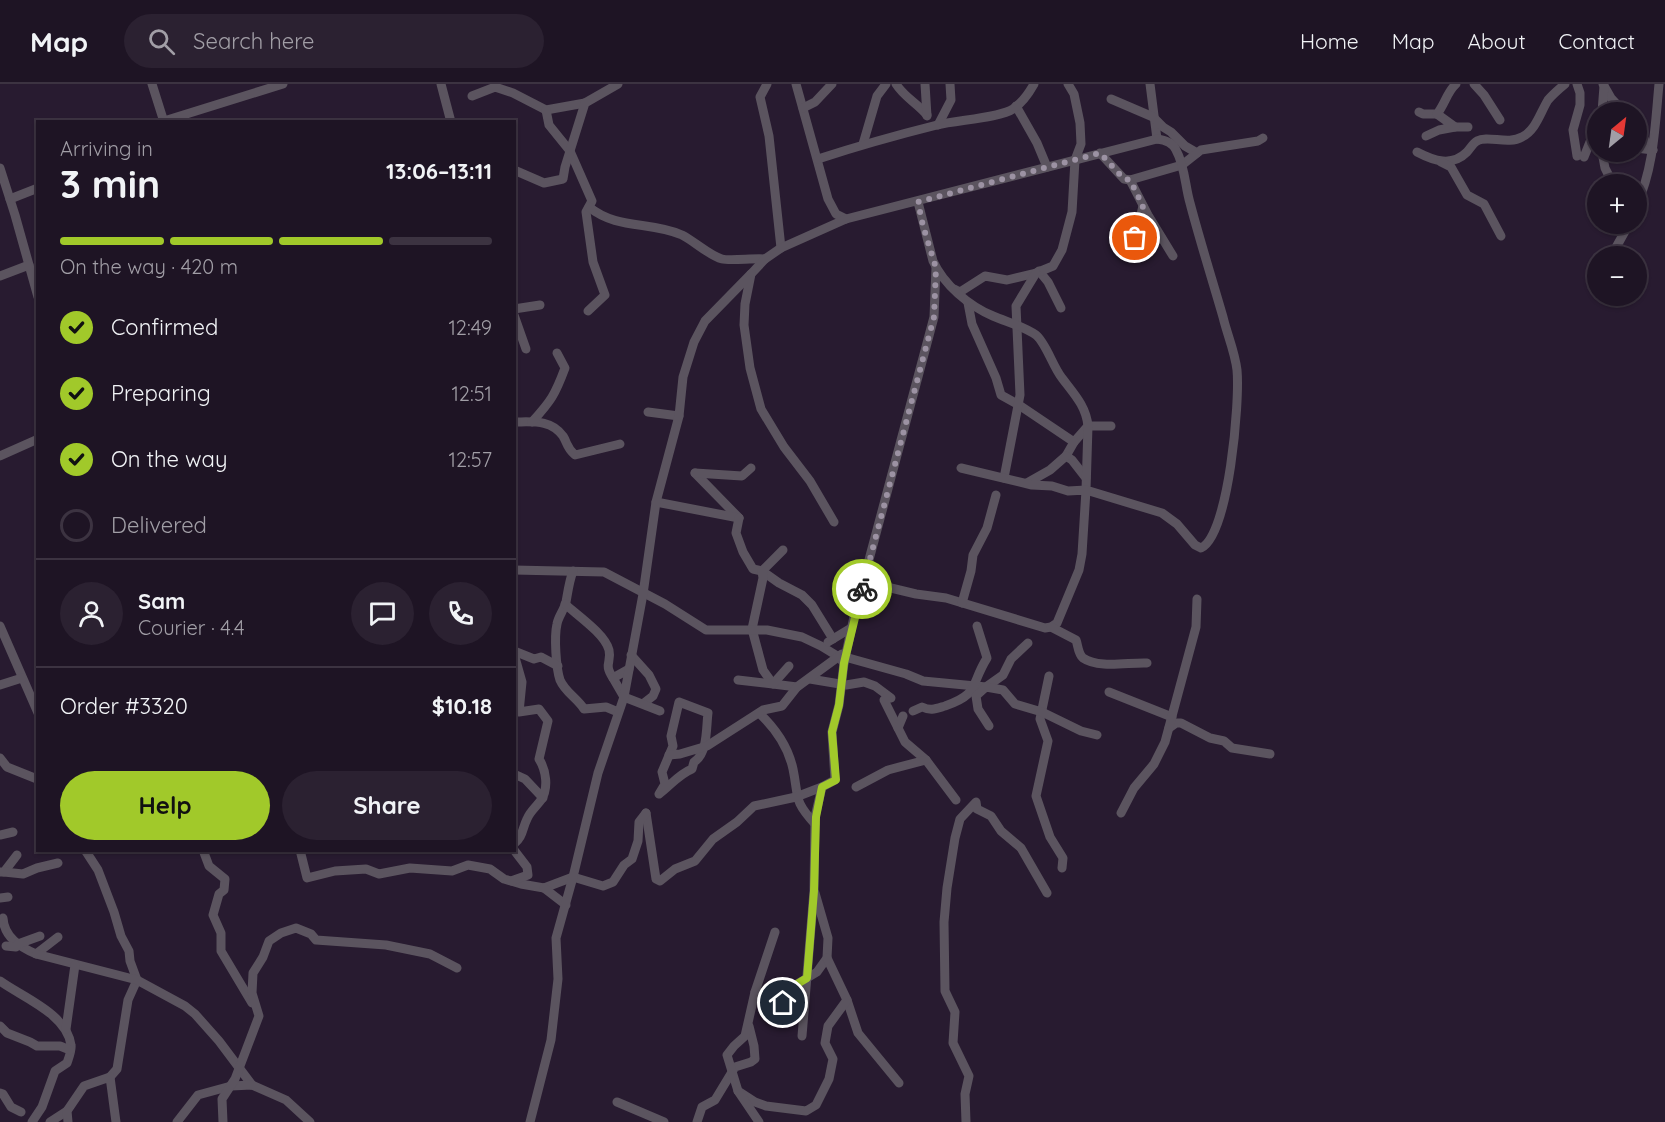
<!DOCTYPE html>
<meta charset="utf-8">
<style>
body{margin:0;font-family:Quicksand,sans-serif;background:#2b2131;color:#f1f3f6;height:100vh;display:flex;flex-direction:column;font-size:22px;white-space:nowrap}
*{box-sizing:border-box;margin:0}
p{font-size:20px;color:#a19ea6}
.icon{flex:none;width:33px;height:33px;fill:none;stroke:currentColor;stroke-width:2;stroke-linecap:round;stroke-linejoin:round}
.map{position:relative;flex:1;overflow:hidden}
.details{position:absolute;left:36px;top:36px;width:480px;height:732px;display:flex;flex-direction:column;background:#1e1424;border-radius:0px;box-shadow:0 2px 4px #0004,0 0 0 2px #3c3341}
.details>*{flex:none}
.needle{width:39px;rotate:29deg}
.controls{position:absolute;left:1587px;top:18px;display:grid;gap:12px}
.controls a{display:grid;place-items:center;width:60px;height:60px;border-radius:50%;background:#1e1424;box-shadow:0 2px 4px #0004,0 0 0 2px #3c3341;font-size:30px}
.pin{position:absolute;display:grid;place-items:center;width:51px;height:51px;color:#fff;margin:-26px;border:3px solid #fff;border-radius:50%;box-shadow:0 2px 6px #0007}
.courier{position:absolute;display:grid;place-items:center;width:60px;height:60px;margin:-30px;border:4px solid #a1c92a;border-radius:50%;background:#fff;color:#222;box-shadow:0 2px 8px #0007}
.head em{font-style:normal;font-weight:800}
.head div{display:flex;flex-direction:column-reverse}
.head{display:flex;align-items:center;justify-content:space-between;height:102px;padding:0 24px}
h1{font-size:39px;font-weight:800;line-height:45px}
.bar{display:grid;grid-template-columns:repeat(4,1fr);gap:9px 6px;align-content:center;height:72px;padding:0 24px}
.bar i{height:8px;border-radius:4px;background:#3c3341}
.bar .active{background:#a1c92a}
.bar p{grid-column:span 4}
.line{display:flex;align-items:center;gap:15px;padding:0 24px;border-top:2px solid #3c3341}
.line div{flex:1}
.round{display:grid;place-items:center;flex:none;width:63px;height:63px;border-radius:32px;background:#2b2131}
ol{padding:0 24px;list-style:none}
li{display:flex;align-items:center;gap:18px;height:66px}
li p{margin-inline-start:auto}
li .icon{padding:6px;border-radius:50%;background:#a1c92a;color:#111;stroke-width:4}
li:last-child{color:#a19ea6}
li i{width:33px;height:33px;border:3px solid #3c3341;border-radius:50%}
.button{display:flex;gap:12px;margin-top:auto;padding:12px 24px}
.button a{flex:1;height:69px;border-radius:36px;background:#a1c92a;color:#111;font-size:24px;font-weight:800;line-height:69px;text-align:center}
.button a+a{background:#2b2131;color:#f1f3f6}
header{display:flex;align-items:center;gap:36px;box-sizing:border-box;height:84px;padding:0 30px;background:#1e1424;border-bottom:2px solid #3c3341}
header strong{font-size:28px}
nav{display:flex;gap:33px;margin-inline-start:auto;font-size:21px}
.search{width:420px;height:54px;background:#2b2131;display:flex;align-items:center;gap:15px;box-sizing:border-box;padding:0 21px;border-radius:33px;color:#a19ea6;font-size:22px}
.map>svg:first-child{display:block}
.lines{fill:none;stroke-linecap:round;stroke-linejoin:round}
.minor{stroke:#5b545f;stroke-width:9}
.done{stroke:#9c92a3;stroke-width:6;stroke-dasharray:0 10.8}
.route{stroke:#a1c92a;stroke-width:8}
</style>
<header>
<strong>Map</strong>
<div class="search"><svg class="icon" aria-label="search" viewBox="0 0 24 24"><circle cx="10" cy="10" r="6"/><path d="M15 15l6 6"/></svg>Search here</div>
<nav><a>Home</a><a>Map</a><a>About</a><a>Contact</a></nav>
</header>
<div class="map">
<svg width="1665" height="1038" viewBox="0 0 1665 1038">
<rect width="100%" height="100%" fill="#281b30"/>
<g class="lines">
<!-- minor -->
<g class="minor">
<polyline points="152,0 164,38"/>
<polyline points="441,0 451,38"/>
<polyline points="767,0 760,13 769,52 781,164"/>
<polyline points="796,0 828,115 836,130 846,135"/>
<path d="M 896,0 C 904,13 917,19 927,31"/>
<polyline points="925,0 927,32"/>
<polyline points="1150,0 1157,55"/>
<polyline points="1474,0 1484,11 1500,36"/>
<polyline points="1577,0 1580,9 1580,21 1573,46 1577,72"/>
<polyline points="1603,0 1611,14 1624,28"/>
<polyline points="472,12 495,3 513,9 546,26 585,19"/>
<polyline points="1111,15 1153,33 1163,43 1171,48 1185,62 1197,69"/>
<polyline points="1016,22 1037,59 1047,83"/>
<polyline points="803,24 815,18 832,0"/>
<polyline points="546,26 549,41 570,67 592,117 586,128 593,178 605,211 588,227"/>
<path d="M 1419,28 L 1423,30 L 1437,30 C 1445,20 1447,8 1456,0"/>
<polyline points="1602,28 1604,2"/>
<polyline points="164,37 283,0"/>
<polyline points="938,41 951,16 950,0"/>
<polyline points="1455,43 1468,43"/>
<polyline points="1636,45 1653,66"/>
<polyline points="1426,52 1439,46 1455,43 1437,30"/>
<polyline points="863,60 877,12 886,0"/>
<polyline points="1636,64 1653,66"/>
<path d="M 1417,68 C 1434,77 1452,83 1467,68 C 1470,65 1473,59 1477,57 C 1488,51 1508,61 1522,53 C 1536,46 1540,29 1548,16 C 1553,10 1559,5 1565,0"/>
<polyline points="1602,68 1605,84 1613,100"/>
<polyline points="1100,69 1124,95 1130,96 1182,81 1201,66 1258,57 1263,54"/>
<polyline points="1584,73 1590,58 1598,56"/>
<path d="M 818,75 C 858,62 897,51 937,41 C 956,36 1000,34 1013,25 C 1022,19 1029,9 1034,0"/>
<polyline points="1441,78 1451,83 1467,111 1484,120 1501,152"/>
<polyline points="0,84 15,131 38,213"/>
<polyline points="514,86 544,99 563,95 565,83 585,19 618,0"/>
<polyline points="1130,96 1148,131 1173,172"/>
<polyline points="10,115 38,104"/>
<path d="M 589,123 C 617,146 651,137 682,151 C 694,157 710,172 722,175 C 730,177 754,174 765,175"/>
<path d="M 1636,123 C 1654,84 1655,42 1659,0"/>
<polyline points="1614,167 1629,140"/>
<polyline points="1131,171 1143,122"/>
<polyline points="1039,187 1048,198 1061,224"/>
<polyline points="0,192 29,181"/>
<polyline points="954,205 960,208 985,192 1007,196 1036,189 1053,182 1062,166 1072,128 1075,76 1081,60 1080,39 1074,10 1068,0"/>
<polyline points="968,219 972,240 996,294 1001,311 1019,321 1074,358 1088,342 1111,342"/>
<polyline points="514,225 540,221"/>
<polyline points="514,231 526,265"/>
<polyline points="648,328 679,332"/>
<path d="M 514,338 C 532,338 551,335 563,352 C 568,360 566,363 575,371 L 620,360"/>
<path d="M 532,338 C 551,317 555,311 565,284 L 557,269"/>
<polyline points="1074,358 1066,372 1072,376 1086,394"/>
<polyline points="0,372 38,355"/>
<polyline points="695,389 739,434"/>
<polyline points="695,389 742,392 751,384"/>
<polyline points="1004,394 1020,311 1016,222 1036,189"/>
<polyline points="1027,399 1050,386 1066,372"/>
<polyline points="656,418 739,434"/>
<polyline points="739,434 736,449 743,468 753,485 762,487 779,499 802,511 812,521 833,555"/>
<path d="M 834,438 L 810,397 L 784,363 L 761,325 L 750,284 L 744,241 L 745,220 L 751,190 L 765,175 L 781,164 L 846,135 L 1157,55 C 1165,56 1173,59 1176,66 C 1185,82 1185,102 1190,119 C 1200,157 1212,195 1223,233 C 1227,250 1235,268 1237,286 C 1240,317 1229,451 1201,464 L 1195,461 L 1177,440 L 1162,429 L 1086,406 L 1088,342 C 1086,322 1074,310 1062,294 C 1053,283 1046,259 1036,251 C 1023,242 1007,238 993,232 C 969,222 944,201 933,177 L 918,118"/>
<polyline points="783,466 762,487 763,494 752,545 763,586 773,600 797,603"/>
<polyline points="514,486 604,488 665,520 706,546 767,546 802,553 821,562 839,573 844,579"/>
<path d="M 573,487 C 569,498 568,507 566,518 C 564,526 558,533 557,540 C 554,553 556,584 560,596 C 565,608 577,614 584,625 L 606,623 L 618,628"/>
<polyline points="870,499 916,510 946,514 1045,544 1051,543 1057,539 1079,486 1082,470 1086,406 1068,407 1052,402 1032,401 961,384"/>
<polyline points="962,519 971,487 973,471 987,444 996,411"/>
<path d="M 565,520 C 577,531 605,550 609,566 C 612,579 603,579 613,594"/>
<polyline points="0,542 38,629"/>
<path d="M 1051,543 L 1076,556 C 1078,561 1078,570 1083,574 C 1099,585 1129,578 1147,579"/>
<polyline points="828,558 851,544"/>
<polyline points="514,567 534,575 541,573 558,582"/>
<path d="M 514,570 L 522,598 L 519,628 L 539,625 L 548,637 L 539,675 C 546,686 549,704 541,716 C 537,722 530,727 527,735 C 522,745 523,753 514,760"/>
<polyline points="631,571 649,591 656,605 653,612 644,619"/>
<polyline points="845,573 906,590 923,597 986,603 1003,591 1011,575 1028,559"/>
<polyline points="629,585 613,594 624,613 660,627"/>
<polyline points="1049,592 1040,635 1048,657 1036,712 1050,753 1063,774 1062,784"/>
<polyline points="810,595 846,601 864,598 875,602 891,614 884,616 898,644"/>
<polyline points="738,596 773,600 789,582"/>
<polyline points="0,601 22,594"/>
<polyline points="1109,608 1172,633"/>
<path d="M 679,618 L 708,629 C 706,644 708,669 694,678 L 692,685 C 679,690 670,702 659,710 L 665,700 L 662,688 L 673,662 L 671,652 Z"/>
<path d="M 913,627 L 922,623 C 931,627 935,625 945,622 C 980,610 970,601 987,574 L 977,542"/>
<path d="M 759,629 C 775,644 788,662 793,685 C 799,714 793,716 815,740"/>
<polyline points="903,632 898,644 905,658 926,676 956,716"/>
<polyline points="989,642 978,625 976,612 986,603 1003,606 1015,620 1042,628 1081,647 1097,651"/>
<polyline points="1169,644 1176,639 1181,639 1210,654 1224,657 1232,664 1270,670"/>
<polyline points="669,671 680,670 707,662 763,626 782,622 797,603 842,570"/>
<polyline points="0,674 7,683 37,695"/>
<polyline points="514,690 525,695 543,714"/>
<polyline points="856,703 888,686 926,676"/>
<polyline points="646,729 656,795 660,797 675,785 695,777 713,755 737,738 754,722 796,713 822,703"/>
<polyline points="1121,729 1134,704 1154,680 1165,658 1196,543 1197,515"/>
<polyline points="0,751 13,748"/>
<polyline points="85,766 98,786 114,828 121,852 129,867 130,877 137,896 128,916 117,985 110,993"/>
<polyline points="203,766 209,782 225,795 224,806 219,810 213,831 221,849 221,867 252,919"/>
<polyline points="300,766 307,794 335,787 366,785 379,790 410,784 452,787 468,781 490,785 504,795 521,800 544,804 573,793 603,802 613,798 624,781 632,775 638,757 639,738 646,729"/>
<polyline points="0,788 4,788 17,771"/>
<polyline points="4,788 23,790 37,784 58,779"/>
<polyline points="511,797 528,791 527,783 514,766"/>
<polyline points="544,804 566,821"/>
<polyline points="0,814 8,813"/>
<path d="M 3,834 C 4,853 20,863 36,870 L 58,853"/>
<polyline points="6,862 16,863 18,860 40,852"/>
<polyline points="36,870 137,896 185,922 195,930 219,957 252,1001"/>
<path d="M 0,897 C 22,913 67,930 71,961 C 72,966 69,973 67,979 L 55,987 L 42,1023 L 32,1038"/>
<polyline points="755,908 768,933 777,922 784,918 792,903 817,888 827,874 828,854 815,809"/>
<polyline points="847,916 858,949 899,999"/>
<polyline points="0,942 7,949 30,958 37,962 60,962 70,966"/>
<polyline points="66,945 75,881"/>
<polyline points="802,952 814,807 815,733 822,703 835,696 832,648 839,621 844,579 855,528 934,233 936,184"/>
<polyline points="738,1007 755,1018 766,1022 806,1027 816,1021 829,995 833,975 825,959 828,942 847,916 827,874"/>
<polyline points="0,1009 3,1010 11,1023 21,1028"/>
<polyline points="617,1018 664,1038"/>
<polyline points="50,1038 67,1027"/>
<polyline points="68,1038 67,1027 84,1002 110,993 116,1038"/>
<polyline points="177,1038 198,1011 231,1002 252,1001 286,1016 310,1038"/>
<polyline points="223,1038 222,1015 235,995 259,932 252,909 253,889 263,873 269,857 281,849 296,844 311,850 316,856 386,861 430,870 457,884"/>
<polyline points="530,1038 551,956 558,895 556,854 573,793 598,689 624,613 643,510 656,418 679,332 683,293 694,258 705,237 751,190"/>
<polyline points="697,1038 702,1023 715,1016 735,983 751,978 755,975 754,962 749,942"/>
<polyline points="759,1038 738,1007 727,971 734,962 745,952 755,908 775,848"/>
<polyline points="966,1038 965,1010 969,992 953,959 955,928 945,907 944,838 947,804 955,754 960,735 976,718 977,725 991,732 1001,747 1021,764 1047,809"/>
</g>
</g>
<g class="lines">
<!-- done -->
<polyline class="done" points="862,505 934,233 936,184 923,142 918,118 1100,69 1124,95 1130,96 1143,122 1135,154"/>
<!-- route -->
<polyline class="route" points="783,919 792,903 807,894 814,807 816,733 822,703 836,696 832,648 839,621 844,579 862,505"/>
</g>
</svg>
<div class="controls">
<a><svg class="needle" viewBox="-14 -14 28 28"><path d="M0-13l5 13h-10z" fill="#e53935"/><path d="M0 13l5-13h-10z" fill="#a19ea6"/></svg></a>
<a>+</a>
<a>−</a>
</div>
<div class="pin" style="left:1135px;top:154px;background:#ea580c"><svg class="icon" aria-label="bag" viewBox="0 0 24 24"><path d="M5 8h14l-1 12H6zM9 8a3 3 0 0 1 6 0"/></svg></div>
<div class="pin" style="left:783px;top:919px;background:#1f2937"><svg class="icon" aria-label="home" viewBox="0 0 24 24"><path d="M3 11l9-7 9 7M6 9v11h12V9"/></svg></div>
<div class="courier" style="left:862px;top:505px"><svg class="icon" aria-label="bike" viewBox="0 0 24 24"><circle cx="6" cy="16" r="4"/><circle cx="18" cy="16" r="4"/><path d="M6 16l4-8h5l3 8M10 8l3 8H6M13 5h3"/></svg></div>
<section class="details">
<div class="head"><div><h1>3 min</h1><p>Arriving in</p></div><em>13:06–13:11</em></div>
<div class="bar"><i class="active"></i><i class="active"></i><i class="active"></i><i></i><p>On the way · 420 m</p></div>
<ol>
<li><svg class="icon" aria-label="check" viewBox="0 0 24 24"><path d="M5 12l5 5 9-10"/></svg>Confirmed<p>12:49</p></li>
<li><svg class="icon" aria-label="check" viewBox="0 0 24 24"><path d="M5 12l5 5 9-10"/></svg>Preparing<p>12:51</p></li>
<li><svg class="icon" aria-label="check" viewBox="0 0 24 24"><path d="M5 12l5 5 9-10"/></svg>On the way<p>12:57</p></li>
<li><i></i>Delivered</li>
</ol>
<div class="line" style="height:108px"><a class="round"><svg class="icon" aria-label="person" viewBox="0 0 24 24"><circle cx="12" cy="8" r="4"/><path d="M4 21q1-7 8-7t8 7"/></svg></a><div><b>Sam</b><p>Courier · 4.4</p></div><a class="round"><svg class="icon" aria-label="chat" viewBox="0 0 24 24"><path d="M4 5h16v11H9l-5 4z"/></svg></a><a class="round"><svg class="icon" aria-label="phone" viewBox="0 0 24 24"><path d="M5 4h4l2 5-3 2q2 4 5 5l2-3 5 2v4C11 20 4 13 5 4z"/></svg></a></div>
<div class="line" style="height:78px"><div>Order #3320</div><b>$10.18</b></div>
<div class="button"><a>Help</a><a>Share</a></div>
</section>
</div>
